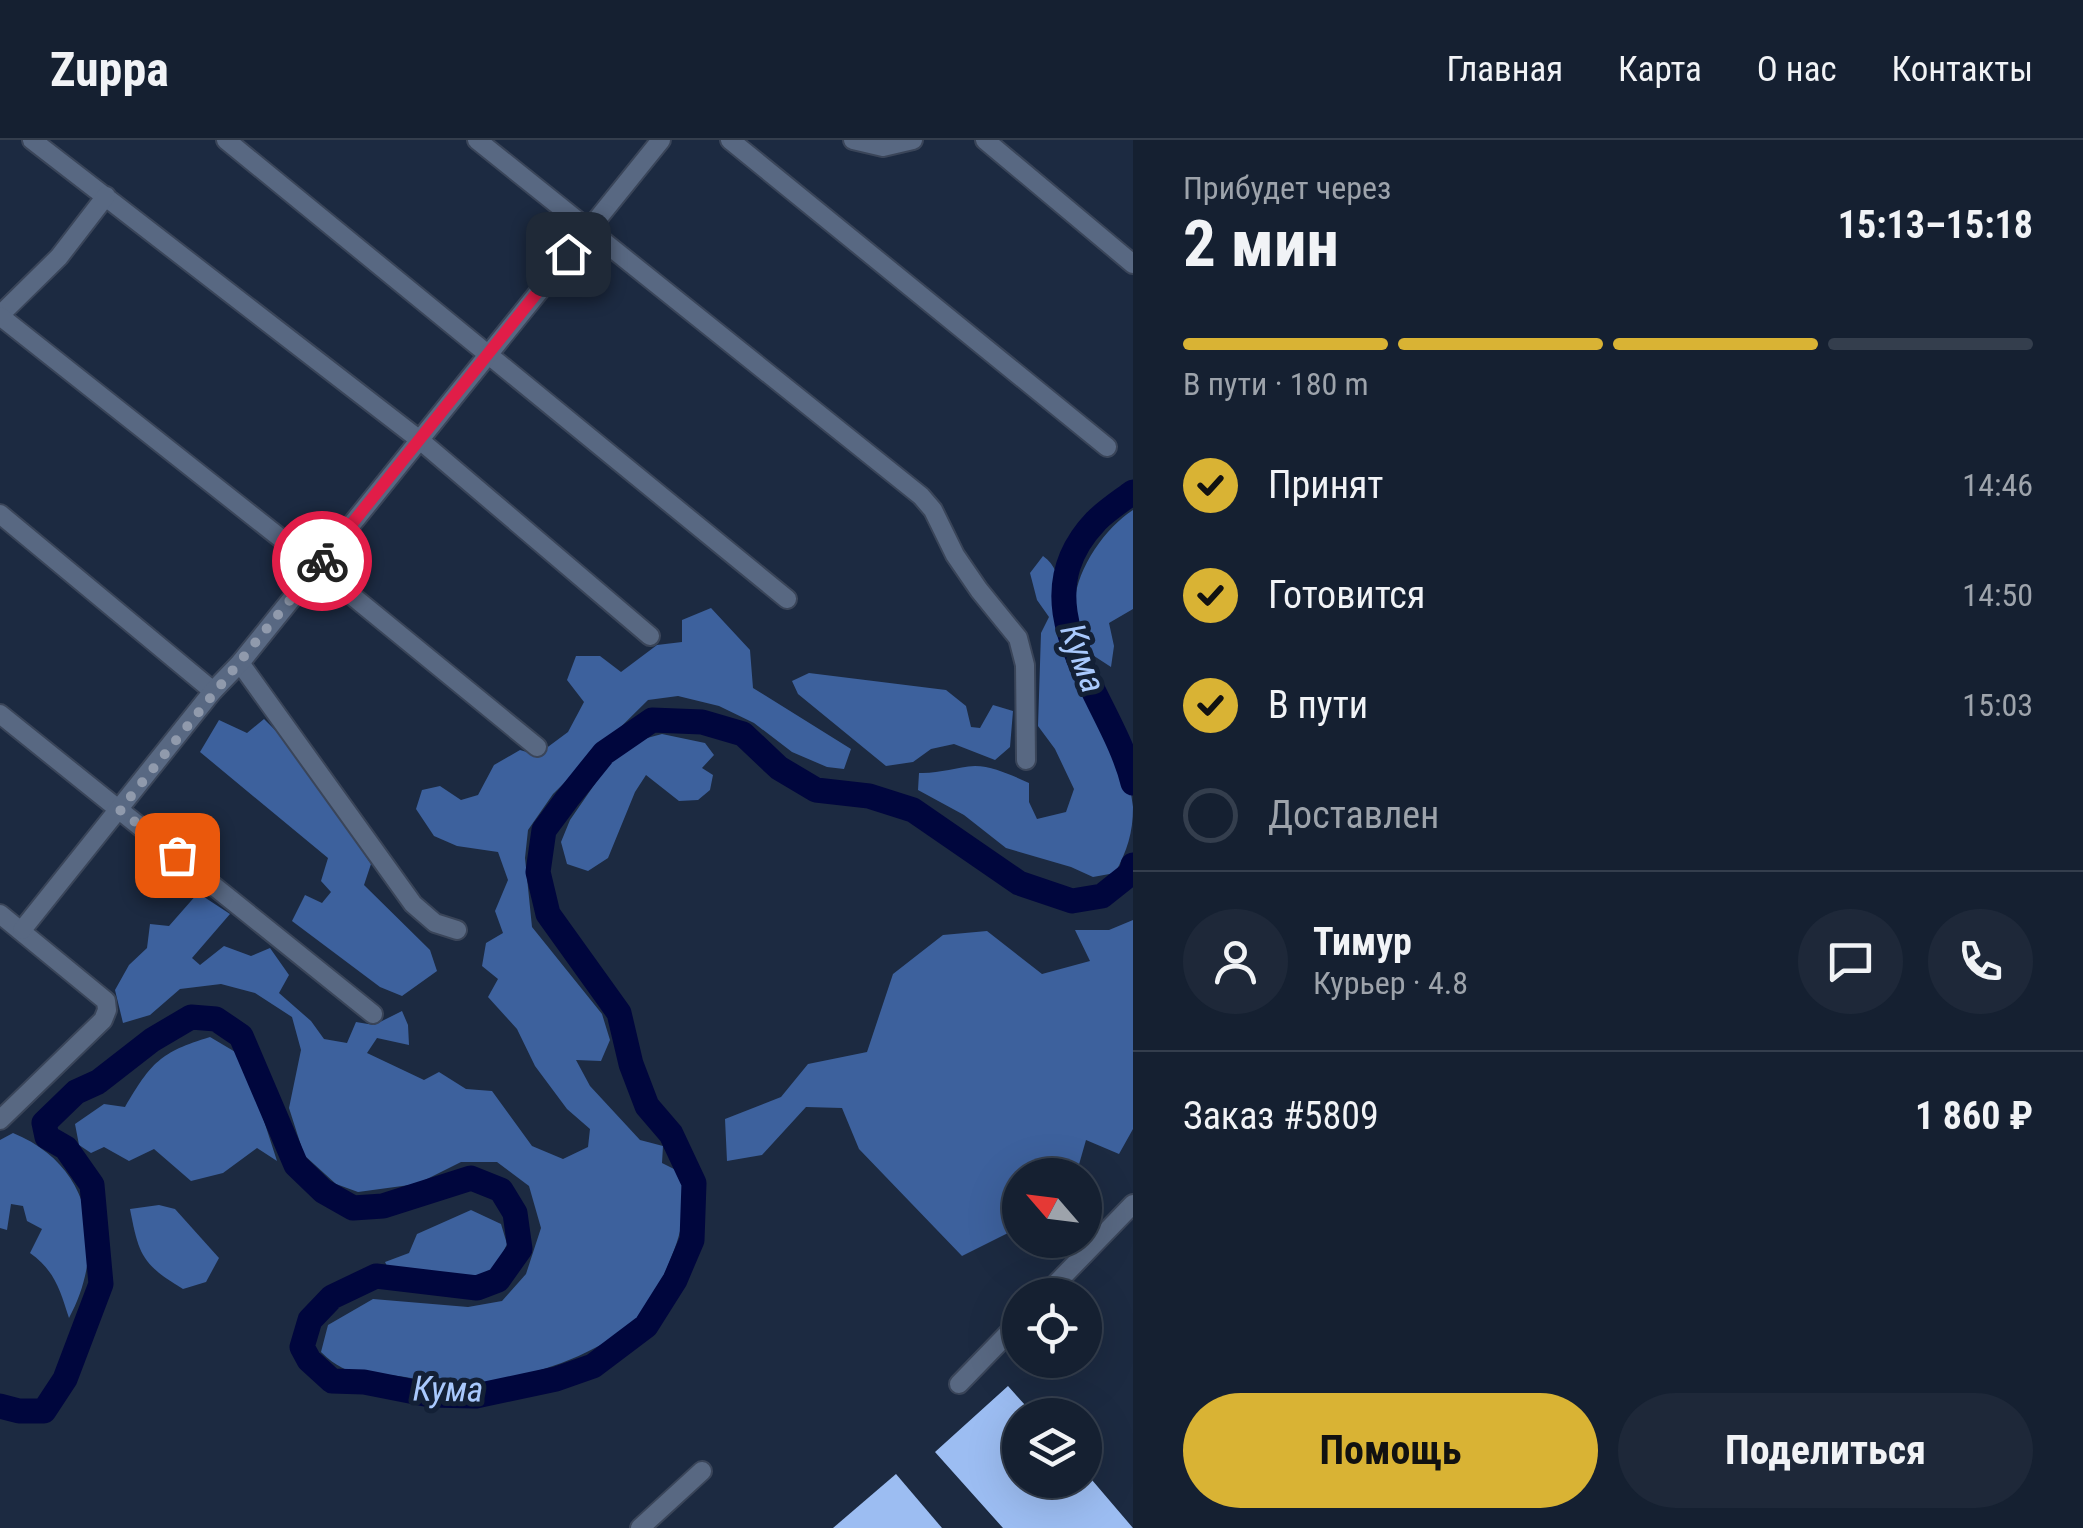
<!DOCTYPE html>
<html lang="ru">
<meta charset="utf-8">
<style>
body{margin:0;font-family:"Roboto Condensed",sans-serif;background:#1e2839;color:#f1f3f6;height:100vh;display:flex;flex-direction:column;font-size:38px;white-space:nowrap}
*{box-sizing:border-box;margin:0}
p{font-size:32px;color:#9da3ab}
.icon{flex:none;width:55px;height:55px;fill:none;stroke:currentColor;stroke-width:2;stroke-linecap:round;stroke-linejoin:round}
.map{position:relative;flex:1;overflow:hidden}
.side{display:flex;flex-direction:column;background:#152031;width:950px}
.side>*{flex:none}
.needle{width:65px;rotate:298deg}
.buttons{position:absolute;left:1002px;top:1018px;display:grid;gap:20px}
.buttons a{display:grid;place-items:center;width:100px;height:100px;border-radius:50%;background:#152031;box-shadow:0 10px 40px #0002,0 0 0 2px #343e4d;font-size:50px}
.pin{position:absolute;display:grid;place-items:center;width:85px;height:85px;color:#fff;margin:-42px;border-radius:20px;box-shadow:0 5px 15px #0006}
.courier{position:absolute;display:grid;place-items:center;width:100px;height:100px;margin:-50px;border:8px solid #e11d48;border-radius:50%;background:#fff;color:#222;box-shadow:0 2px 12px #0007}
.overview em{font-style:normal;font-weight:700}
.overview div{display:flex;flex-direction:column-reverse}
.overview{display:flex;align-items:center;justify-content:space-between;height:170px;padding:0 50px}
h1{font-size:65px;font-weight:700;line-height:75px}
.bar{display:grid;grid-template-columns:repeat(4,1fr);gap:15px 10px;align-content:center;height:120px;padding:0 50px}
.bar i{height:12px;border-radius:8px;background:#343e4d}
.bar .current{background:#d9b334}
.bar p{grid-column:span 4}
.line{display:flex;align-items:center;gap:25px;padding:0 50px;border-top:2px solid #343e4d}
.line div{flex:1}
.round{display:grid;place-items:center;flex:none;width:105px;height:105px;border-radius:52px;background:#1e2839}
ol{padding:0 50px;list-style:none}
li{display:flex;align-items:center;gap:30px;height:110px}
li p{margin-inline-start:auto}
li .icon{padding:10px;border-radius:50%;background:#d9b334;color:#111;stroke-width:4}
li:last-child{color:#9da3ab}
li i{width:55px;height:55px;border:5px solid #343e4d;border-radius:50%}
.primary-button{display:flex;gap:20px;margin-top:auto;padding:20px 50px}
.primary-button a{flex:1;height:115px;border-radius:60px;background:#d9b334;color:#111;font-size:40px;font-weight:700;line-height:115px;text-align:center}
.primary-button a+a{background:#1e2839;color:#f1f3f6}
header{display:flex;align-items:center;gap:60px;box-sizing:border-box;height:140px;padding:0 50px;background:#152031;border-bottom:2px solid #343e4d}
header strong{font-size:48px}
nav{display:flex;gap:55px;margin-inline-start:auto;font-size:35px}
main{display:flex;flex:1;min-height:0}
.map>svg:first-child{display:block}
.forest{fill:#3d619d}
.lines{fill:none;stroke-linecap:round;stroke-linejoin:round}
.river{stroke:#00063d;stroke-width:25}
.building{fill:#9cbdf2}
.minor-casing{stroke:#3a4559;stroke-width:22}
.minor{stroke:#586882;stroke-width:18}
.done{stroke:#909aac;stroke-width:10;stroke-dasharray:0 18}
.route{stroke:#e11d48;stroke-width:12}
.labels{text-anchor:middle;stroke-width:10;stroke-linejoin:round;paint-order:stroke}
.water-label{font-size:35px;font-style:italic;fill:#a9c9fd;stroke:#132036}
</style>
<header>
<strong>Zuppa</strong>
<nav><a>Главная</a><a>Карта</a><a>О нас</a><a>Контакты</a></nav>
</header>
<main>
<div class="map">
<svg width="1133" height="1388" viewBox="0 0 1133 1388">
<rect width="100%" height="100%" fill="#1c2a41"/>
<!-- forest -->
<g class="forest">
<path d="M 1133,370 L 1133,469 L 1109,483 L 1114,506 L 1111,527 L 1091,514 C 1086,499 1074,477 1075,461 C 1077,428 1106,387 1133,370 Z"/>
<path d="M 1043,416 C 1070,436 1051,461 1060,488 C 1081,548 1126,602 1133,667 C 1133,693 1127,711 1115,733 L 1093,737 L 1071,727 L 1006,708 L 964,675 L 918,650 L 919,633 C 938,634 956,627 975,626 C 993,626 1013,636 1029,643 L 1029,662 L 1037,679 L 1066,672 L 1074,649 L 1055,609 L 1038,586 L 1041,493 L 1049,477 L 1037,460 L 1030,433 Z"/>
<path d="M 711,468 L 750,510 L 753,548 L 851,609 L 844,629 L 827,627 L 792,612 L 754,583 L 719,566 L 678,556 L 648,560 L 553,654 L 528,690 L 525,718 L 532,787 L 602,874 L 610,900 L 601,921 L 576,920 L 590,946 L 640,1000 L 663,1006 L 662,1023 L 680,1032 C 688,1070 682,1093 667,1128 C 660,1144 648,1168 635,1180 C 594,1220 507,1245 450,1245 C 435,1244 420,1239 405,1237 C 366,1230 352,1242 321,1212 L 328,1185 L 373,1159 L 468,1167 L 502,1161 L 526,1134 L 541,1088 L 529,1046 L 497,1022 L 461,1022 L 417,1044 L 358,1052 L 336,1044 L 304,1015 L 289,968 L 301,910 L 292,877 L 255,853 L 221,844 L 180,849 L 150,875 L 123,883 L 115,850 L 129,825 L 147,808 L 150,784 L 169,786 L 198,753 L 230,774 L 192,818 L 200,825 L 224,806 L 251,816 L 270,808 L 289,835 L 279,853 L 311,881 L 324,899 L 347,903 L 356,882 L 374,885 L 402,871 L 408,885 L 409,905 L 377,898 L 367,913 L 424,940 L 439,932 L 466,949 L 492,951 L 532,1006 L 563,1019 L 588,1007 L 590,989 L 567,969 L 535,926 L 517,889 L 488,857 L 498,839 L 482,826 L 486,803 L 503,793 L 495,771 L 508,740 L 498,712 L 457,706 L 434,696 L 416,669 L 422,650 L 440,646 L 461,660 L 478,655 L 494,625 L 520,610 L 537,615 L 568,592 L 584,562 L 567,540 L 576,516 L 600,516 L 621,532 L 657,505 L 682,502 L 682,480 Z"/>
<polygon points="809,533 946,550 966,566 971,587 980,588 993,565 1013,571 1010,607 995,620 954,604 931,609 913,622 886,626 798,554 792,541"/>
<polygon points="264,579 291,606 371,724 364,745 430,810 437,831 402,856 380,847 292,781 305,755 322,763 331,752 321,741 328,718 200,612 219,580 247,593"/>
<polygon points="662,594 705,603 714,615 702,628 713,635 710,650 698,660 679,661 646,635 635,652 608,718 588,731 567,724 561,702 570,680 610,622 636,601"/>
<polygon points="1133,780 1133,989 1119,1014 1086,1000 1076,1035 1020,1035 1020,1087 962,1116 859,1009 842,968 806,967 762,1015 727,1021 725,979 781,957 808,924 867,912 893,834 943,795 987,791 1042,834 1090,821 1075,790 1109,790"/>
<path d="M 210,897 L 237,913 L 254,950 L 277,1021 L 257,1008 L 223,1033 L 191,1041 L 154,1009 L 129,1021 L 104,1007 L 91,1013 L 79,1005 L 75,984 L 104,964 L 125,967 C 151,923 160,912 210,897 Z"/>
<path d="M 13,993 C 92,1025 107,1107 69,1178 C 60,1150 55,1131 30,1113 L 42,1089 L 27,1081 L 23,1066 L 11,1064 L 7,1090 L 0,1088 L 0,1000 Z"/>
<path d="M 159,1065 L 175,1069 L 219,1118 L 206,1142 L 183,1149 C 142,1124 139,1116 130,1069 Z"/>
<polygon points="471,1070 501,1084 507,1104 497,1125 477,1141 388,1128 385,1122 409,1113 417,1094"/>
</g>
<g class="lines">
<!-- river -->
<g class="river">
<path d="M 1133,352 C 1121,361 1107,370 1096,381 C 1014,467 1112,557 1133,643"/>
<polyline points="0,1266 19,1271 44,1271 65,1239 101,1144 92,1045 66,1008 47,997 44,983 76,952 98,942 152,900 191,877 216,879 241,896 296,1025 323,1051 353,1068 383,1066 471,1038 501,1050 515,1073 520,1109 498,1140 477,1148 376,1136 332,1157 310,1180 302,1207 309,1220 332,1241 364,1242 430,1255 476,1256 556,1239 593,1226 646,1186 675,1140 692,1100 694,1043 671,994 647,966 631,924 619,873 548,774 538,732 544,690 567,659 604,613 652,580 702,582 743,594 779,628 816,650 869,656 913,670 1019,743 1072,761 1102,756 1131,733 1133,725"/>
</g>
</g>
<!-- building -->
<g class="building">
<polygon points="1008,1246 1034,1275 1020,1275 1020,1340 1092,1340 1133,1388 1003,1388 935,1312"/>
<polygon points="896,1334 942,1388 833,1388"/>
</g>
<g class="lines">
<defs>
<g id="minor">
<polyline points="32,0 421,301 650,496"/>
<polyline points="226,0 787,459"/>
<polyline points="477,0 921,356 933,370 955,415 979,450 1018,498 1025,525 1026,620"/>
<polyline points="730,0 1107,307"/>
<polyline points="853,0 883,7 913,0"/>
<polyline points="985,0 1133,124"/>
<polyline points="0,175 59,117 106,56"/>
<polyline points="0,176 317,427 537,607"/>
<polyline points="0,374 213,551"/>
<polyline points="240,523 413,764 435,783 457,790"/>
<polyline points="0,574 373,874"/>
<polyline points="0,774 106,861 107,870 103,880 0,980"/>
<polyline points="22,790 213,551 240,523 661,0"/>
<polyline points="1045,1155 1133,1064"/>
<polyline points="959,1244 1020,1181"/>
<polyline points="640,1388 702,1331"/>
</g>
</defs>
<!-- minor casing -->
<use href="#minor" class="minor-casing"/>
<!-- minor -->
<use href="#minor" class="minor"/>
</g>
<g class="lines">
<!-- done -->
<path class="done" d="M 177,715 L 120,670 C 187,586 254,504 322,421"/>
<!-- route -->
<polyline class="route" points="322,421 568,114"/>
</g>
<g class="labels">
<!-- water labels -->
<g class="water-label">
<text transform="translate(1083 518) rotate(70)" y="12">Кума</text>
<text transform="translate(448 1249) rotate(1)" y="12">Кума</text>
</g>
</g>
</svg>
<div class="buttons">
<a><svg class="needle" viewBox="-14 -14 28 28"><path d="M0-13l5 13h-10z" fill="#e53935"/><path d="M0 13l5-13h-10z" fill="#9da3ab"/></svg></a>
<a><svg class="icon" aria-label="locate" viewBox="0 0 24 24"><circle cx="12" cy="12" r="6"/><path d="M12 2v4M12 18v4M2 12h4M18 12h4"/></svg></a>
<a><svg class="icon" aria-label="layers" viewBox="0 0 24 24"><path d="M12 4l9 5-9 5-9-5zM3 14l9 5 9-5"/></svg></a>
</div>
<div class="pin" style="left:177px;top:715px;background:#ea580c"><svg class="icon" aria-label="bag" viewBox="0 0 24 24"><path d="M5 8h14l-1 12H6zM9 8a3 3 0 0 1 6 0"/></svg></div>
<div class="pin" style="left:568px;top:114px;background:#1f2937"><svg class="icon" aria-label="home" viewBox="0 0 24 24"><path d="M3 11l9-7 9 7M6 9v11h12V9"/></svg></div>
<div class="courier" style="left:322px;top:421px"><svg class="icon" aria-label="bike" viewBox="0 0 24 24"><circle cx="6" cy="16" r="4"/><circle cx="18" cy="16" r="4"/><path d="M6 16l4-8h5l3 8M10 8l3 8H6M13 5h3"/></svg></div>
</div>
<section class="side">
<div class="overview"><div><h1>2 мин</h1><p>Прибудет через</p></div><em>15:13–15:18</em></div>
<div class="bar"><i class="current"></i><i class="current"></i><i class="current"></i><i></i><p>В пути · 180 m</p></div>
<ol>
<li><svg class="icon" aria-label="check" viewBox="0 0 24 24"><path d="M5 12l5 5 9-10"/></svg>Принят<p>14:46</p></li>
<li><svg class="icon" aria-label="check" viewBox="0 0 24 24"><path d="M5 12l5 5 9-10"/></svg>Готовится<p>14:50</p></li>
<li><svg class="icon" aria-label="check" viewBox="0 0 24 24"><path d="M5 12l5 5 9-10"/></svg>В пути<p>15:03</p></li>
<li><i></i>Доставлен</li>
</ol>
<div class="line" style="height:180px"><a class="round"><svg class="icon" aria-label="person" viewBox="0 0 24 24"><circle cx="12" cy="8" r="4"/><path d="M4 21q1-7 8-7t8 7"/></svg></a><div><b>Тимур</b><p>Курьер · 4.8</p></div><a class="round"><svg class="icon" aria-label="chat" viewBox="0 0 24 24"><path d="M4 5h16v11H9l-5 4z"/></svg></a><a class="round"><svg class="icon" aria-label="phone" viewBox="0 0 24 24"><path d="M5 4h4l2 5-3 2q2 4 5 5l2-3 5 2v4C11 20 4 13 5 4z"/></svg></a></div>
<div class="line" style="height:130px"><div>Заказ #5809</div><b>1 860 ₽</b></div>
<div class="primary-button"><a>Помощь</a><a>Поделиться</a></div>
</section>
</main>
